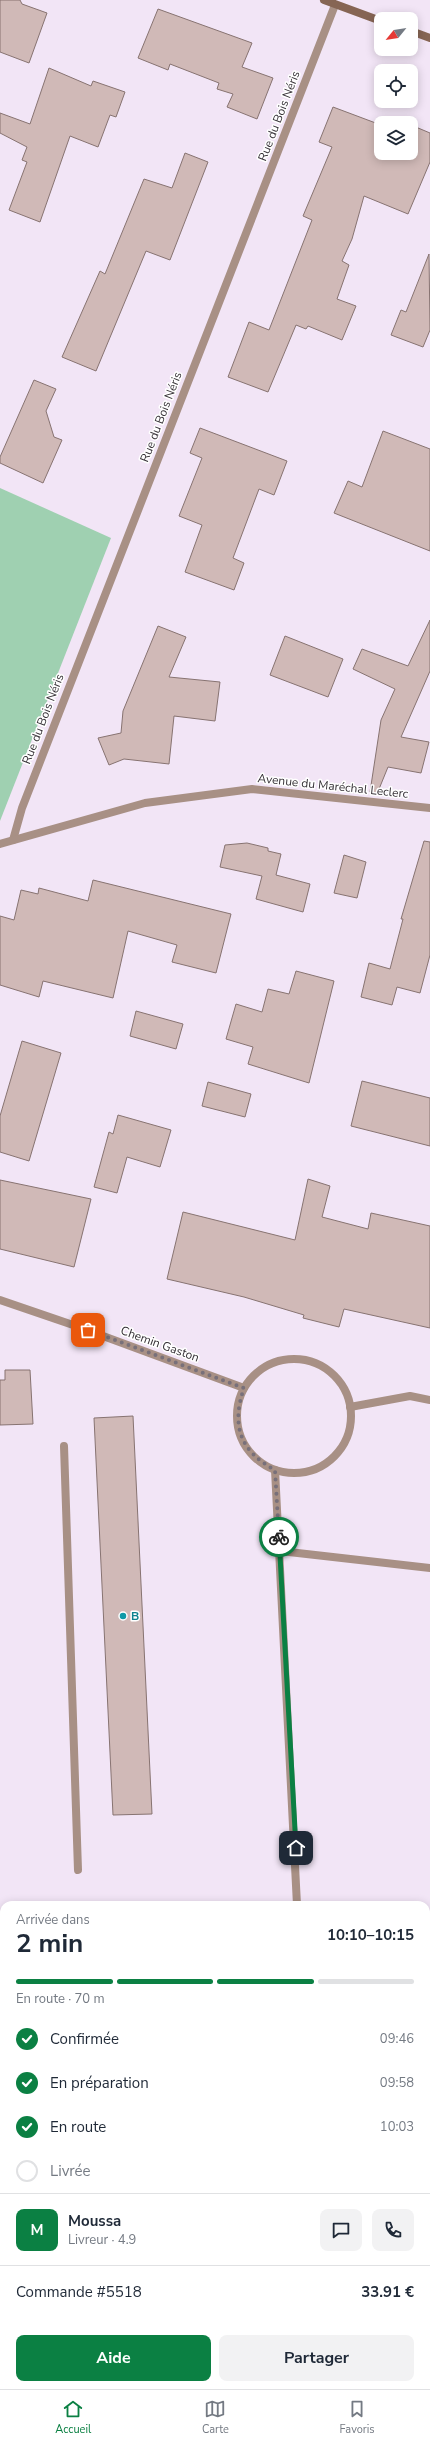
<!DOCTYPE html>
<html lang="fr">
<meta charset="utf-8">
<style>
body{margin:0;font-family:"Nunito Sans",sans-serif;background:#f2f2f3;color:#1f2937;height:100vh;display:flex;flex-direction:column;font-size:15px;white-space:nowrap}
*{box-sizing:border-box;margin:0}
p{font-size:13px;color:#747a83}
.icon{flex:none;width:22px;height:22px;fill:none;stroke:currentColor;stroke-width:2;stroke-linecap:round;stroke-linejoin:round}
.map{position:relative;flex:1;overflow:hidden}
.drawer{position:absolute;left:0px;top:1901px;width:430px;height:488px;display:flex;flex-direction:column;background:#fff;border-radius:12px 12px 0 0;box-shadow:0 2px 10px #0003}
.drawer>*{flex:none}
.needle{width:26px;rotate:240deg}
.fabs{position:absolute;left:374px;top:12px;display:grid;gap:8px}
.fabs a{display:grid;place-items:center;width:44px;height:44px;border-radius:8px;background:#fff;box-shadow:0 2px 10px #0003;font-size:20px}
.pin{position:absolute;display:grid;place-items:center;width:34px;height:34px;color:#fff;margin:-17px;border-radius:8px;box-shadow:0 2px 6px #0006}
.courier{position:absolute;display:grid;place-items:center;width:40px;height:40px;margin:-20px;border:3px solid #0b8043;border-radius:50%;background:#fff;color:#222;box-shadow:0 1px 5px #0007}
.head em{font-style:normal;font-weight:700}
.head div{display:flex;flex-direction:column-reverse}
.head{display:flex;align-items:center;justify-content:space-between;height:68px;padding:0 16px}
h1{font-size:26px;font-weight:700;line-height:30px}
.bar{display:grid;grid-template-columns:repeat(4,1fr);gap:6px 4px;align-content:center;height:48px;padding:0 16px}
.bar i{height:5px;border-radius:3px;background:#e0e1e3}
.bar .active{background:#0b8043}
.bar p{grid-column:span 4}
.line{display:flex;align-items:center;gap:10px;padding:0 16px;border-top:1px solid #e0e1e3}
.line div{flex:1}
.round{display:grid;place-items:center;flex:none;width:42px;height:42px;border-radius:8px;background:#f2f2f3}
ol{padding:0 16px;list-style:none}
li{display:flex;align-items:center;gap:12px;height:44px}
li p{margin-inline-start:auto}
li .icon{padding:4px;border-radius:50%;background:#0b8043;color:#fff;stroke-width:4}
li:last-child{color:#747a83}
li i{width:22px;height:22px;border:2px solid #e0e1e3;border-radius:50%}
.button{display:flex;gap:8px;margin-top:auto;padding:8px 16px}
.button a{flex:1;height:46px;border-radius:8px;background:#0b8043;color:#fff;font-size:16px;font-weight:700;line-height:46px;text-align:center}
.button a+a{background:#f2f2f3;color:#1f2937}
.tab-bar{display:flex;justify-content:space-around;align-items:center;height:56px;border-top:1px solid #e0e1e3;background:#fff;font-size:11px;color:#747a83}
.tab-bar a{display:grid;justify-items:center;gap:2px}
.tab-bar .active{color:#0b8043}
.map>svg:first-child{display:block}
.green{fill:#9fd0b1}
.building{fill:#d0b9b7;stroke:#877371}
.lines{fill:none;stroke-linecap:round;stroke-linejoin:round}
.minor{stroke:#a89085;stroke-width:8}
.tertiary{stroke:#a89085;stroke-width:8}
.secondary{stroke:#866554;stroke-width:8}
.done{stroke:#78707a;stroke-width:4;stroke-dasharray:0 7.2}
.route{stroke:#0b8043;stroke-width:5}
.culture-dot{fill:#0f9aa8;stroke:#fff;stroke-width:1.5}
.labels{text-anchor:middle;stroke-width:3;stroke-linejoin:round;paint-order:stroke}
.street-label{font-size:12px;fill:#363137;stroke:#fff}
.culture-label{font-size:12px;font-weight:bold;fill:#0d838f;stroke:#fff;text-anchor:start}
</style>
<div class="map">
<svg width="430" height="2389" viewBox="0 0 430 2389">
<rect width="100%" height="100%" fill="#f2e5f6"/>
<!-- green -->
<polygon class="green" points="0,488 111,538 0,821"/>
<!-- building -->
<g class="building">
<polygon points="0,0 20,0 22,4 47,13 29,63 0,52"/>
<polygon points="158,9 252,43 242,67 273,78 257,119 227,107 233,94 217,89 219,83 170,64 168,70 138,58"/>
<polygon points="49,68 91,86 93,81 125,92 116,117 110,115 98,147 70,136 40,222 9,210 27,162 22,160 27,147 0,133 0,113 30,124"/>
<polygon points="333,107 381,125 381,153 411,153 411,125 430,133 430,162 408,214 364,196 352,239 342,261 349,265 337,299 356,306 342,340 308,326 306,329 296,325 268,392 228,377 249,322 269,330 287,284 312,220 303,216 332,147 319,142"/>
<polygon points="185,153 208,162 170,260 146,251 96,371 62,357 100,271 105,274 144,179 172,188"/>
<polygon points="429,254 430,330 423,347 391,335 401,310 406,312"/>
<polygon points="34,380 56,389 46,411 54,437 62,440 43,483 0,463 0,457"/>
<polygon points="200,428 287,461 274,495 259,489 233,558 244,563 234,590 185,572 202,525 179,516 202,458 190,453"/>
<polygon points="383,431 430,449 430,551 334,513 348,481 362,487"/>
<polygon points="430,620 430,671 401,737 429,742 421,773 388,767 377,794 370,792 381,720 395,689 353,669 362,649 408,666"/>
<polygon points="158,626 186,637 169,677 220,682 215,721 174,716 169,764 124,759 109,765 98,738 121,733 123,711"/>
<polygon points="285,636 343,659 328,697 270,675"/>
<polygon points="424,841 430,842 430,955 420,993 397,987 392,1005 361,997 369,963 390,969 403,919 401,919"/>
<polygon points="247,843 268,848 268,851 281,854 276,875 310,884 303,912 256,899 262,876 220,867 225,845"/>
<polygon points="344,855 366,862 357,898 334,893"/>
<polygon points="93,880 231,914 216,973 172,962 177,945 128,931 113,998 43,981 39,997 0,985 0,916 14,920 21,890 38,894 39,888 88,901"/>
<polygon points="296,971 334,981 309,1083 248,1064 253,1047 226,1039 236,1004 262,1012 268,989 289,994"/>
<polygon points="136,1011 183,1024 176,1049 130,1036"/>
<polygon points="22,1041 61,1053 29,1161 0,1152 0,1116"/>
<polygon points="362,1081 430,1098 430,1146 351,1126"/>
<polygon points="208,1082 251,1094 245,1117 202,1106"/>
<polygon points="118,1115 171,1130 160,1167 127,1157 117,1193 94,1187 109,1132 113,1134"/>
<polygon points="308,1179 330,1186 322,1217 368,1229 371,1213 430,1226 430,1328 344,1309 339,1327 303,1318 304,1315 244,1297 167,1279 183,1212 295,1240"/>
<polygon points="0,1180 91,1199 74,1267 0,1249"/>
<polygon points="5,1370 30,1370 33,1424 0,1425 0,1380 5,1380"/>
<polygon points="133,1416 152,1814 113,1815 94,1418"/>
</g>
<g class="lines">
<!-- minor -->
<g class="minor">
<polyline points="13,840 22,808 335,5"/>
<polyline points="0,844 145,803 252,789 430,808"/>
<polyline points="64,1446 78,1870"/>
<polyline points="275,1470 297,1905"/>
<polyline points="280,1551 430,1568"/>
<polyline points="426,2044 430,2044"/>
<polyline points="426,2187 430,2188"/>
<polyline points="426,2357 430,2364"/>
<polyline points="177,2385 179,2389"/>
</g>
<!-- tertiary -->
<g class="tertiary">
<polyline points="0,1300 76,1326 244,1388"/>
<circle cx="294" cy="1416" r="57"/>
<polyline points="350,1407 410,1396 430,1400"/>
</g>
<!-- secondary -->
<g class="secondary">
<polyline points="324,0 381,21"/>
<polyline points="411,31 430,38"/>
</g>
</g>
<g class="lines">
<!-- done -->
<path class="done" d="M 88,1330 L 244,1388 C 231,1426 240,1451 275,1470 L 279,1537"/>
<!-- route -->
<polyline class="route" points="279,1537 296,1848"/>
</g>
<!-- markers -->
<circle class="culture-dot" cx="123" cy="1616" r="4"/>
<g class="labels">
<!-- street labels -->
<g class="street-label">
<text transform="translate(279 116) rotate(-69)" y="4">Rue du Bois Néris</text>
<text transform="translate(161 417) rotate(-69)" y="4">Rue du Bois Néris</text>
<text transform="translate(43 719) rotate(-69)" y="4">Rue du Bois Néris</text>
<text transform="translate(333 786) rotate(6)" y="4">Avenue du Maréchal Leclerc</text>
<text transform="translate(160 1344) rotate(20)" y="4">Chemin Gaston</text>
</g>
<!-- culture labels -->
<g class="culture-label">
<text x="131" y="1620">B</text>
</g>
</g>
</svg>
<div class="fabs">
<a><svg class="needle" viewBox="-14 -14 28 28"><path d="M0-13l5 13h-10z" fill="#e53935"/><path d="M0 13l5-13h-10z" fill="#747a83"/></svg></a>
<a><svg class="icon" aria-label="locate" viewBox="0 0 24 24"><circle cx="12" cy="12" r="6"/><path d="M12 2v4M12 18v4M2 12h4M18 12h4"/></svg></a>
<a><svg class="icon" aria-label="layers" viewBox="0 0 24 24"><path d="M12 4l9 5-9 5-9-5zM3 14l9 5 9-5"/></svg></a>
</div>
<div class="pin" style="left:88px;top:1330px;background:#ea580c"><svg class="icon" aria-label="bag" viewBox="0 0 24 24"><path d="M5 8h14l-1 12H6zM9 8a3 3 0 0 1 6 0"/></svg></div>
<div class="pin" style="left:296px;top:1848px;background:#1f2937"><svg class="icon" aria-label="home" viewBox="0 0 24 24"><path d="M3 11l9-7 9 7M6 9v11h12V9"/></svg></div>
<div class="courier" style="left:279px;top:1537px"><svg class="icon" aria-label="bike" viewBox="0 0 24 24"><circle cx="6" cy="16" r="4"/><circle cx="18" cy="16" r="4"/><path d="M6 16l4-8h5l3 8M10 8l3 8H6M13 5h3"/></svg></div>
<section class="drawer">
<div class="head"><div><h1>2 min</h1><p>Arrivée dans</p></div><em>10:10–10:15</em></div>
<div class="bar"><i class="active"></i><i class="active"></i><i class="active"></i><i></i><p>En route · 70 m</p></div>
<ol>
<li><svg class="icon" aria-label="check" viewBox="0 0 24 24"><path d="M5 12l5 5 9-10"/></svg>Confirmée<p>09:46</p></li>
<li><svg class="icon" aria-label="check" viewBox="0 0 24 24"><path d="M5 12l5 5 9-10"/></svg>En préparation<p>09:58</p></li>
<li><svg class="icon" aria-label="check" viewBox="0 0 24 24"><path d="M5 12l5 5 9-10"/></svg>En route<p>10:03</p></li>
<li><i></i>Livrée</li>
</ol>
<div class="line" style="height:72px"><b class="round" style="background:#0b8043;color:#fff">M</b><div><b>Moussa</b><p>Livreur · 4.9</p></div><a class="round"><svg class="icon" aria-label="chat" viewBox="0 0 24 24"><path d="M4 5h16v11H9l-5 4z"/></svg></a><a class="round"><svg class="icon" aria-label="phone" viewBox="0 0 24 24"><path d="M5 4h4l2 5-3 2q2 4 5 5l2-3 5 2v4C11 20 4 13 5 4z"/></svg></a></div>
<div class="line" style="height:52px"><div>Commande #5518</div><b>33.91 €</b></div>
<div class="button"><a>Aide</a><a>Partager</a></div>
</section>
</div>
<nav class="tab-bar">
<a class="active"><svg class="icon" aria-label="home" viewBox="0 0 24 24"><path d="M3 11l9-7 9 7M6 9v11h12V9"/></svg>Accueil</a>
<a><svg class="icon" aria-label="map" viewBox="0 0 24 24"><path d="M3 6l6-2 6 2 6-2v14l-6 2-6-2-6 2zM9 4v14M15 6v14"/></svg>Carte</a>
<a><svg class="icon" aria-label="saved" viewBox="0 0 24 24"><path d="M7 4h10v16l-5-4-5 4z"/></svg>Favoris</a>
</nav>
